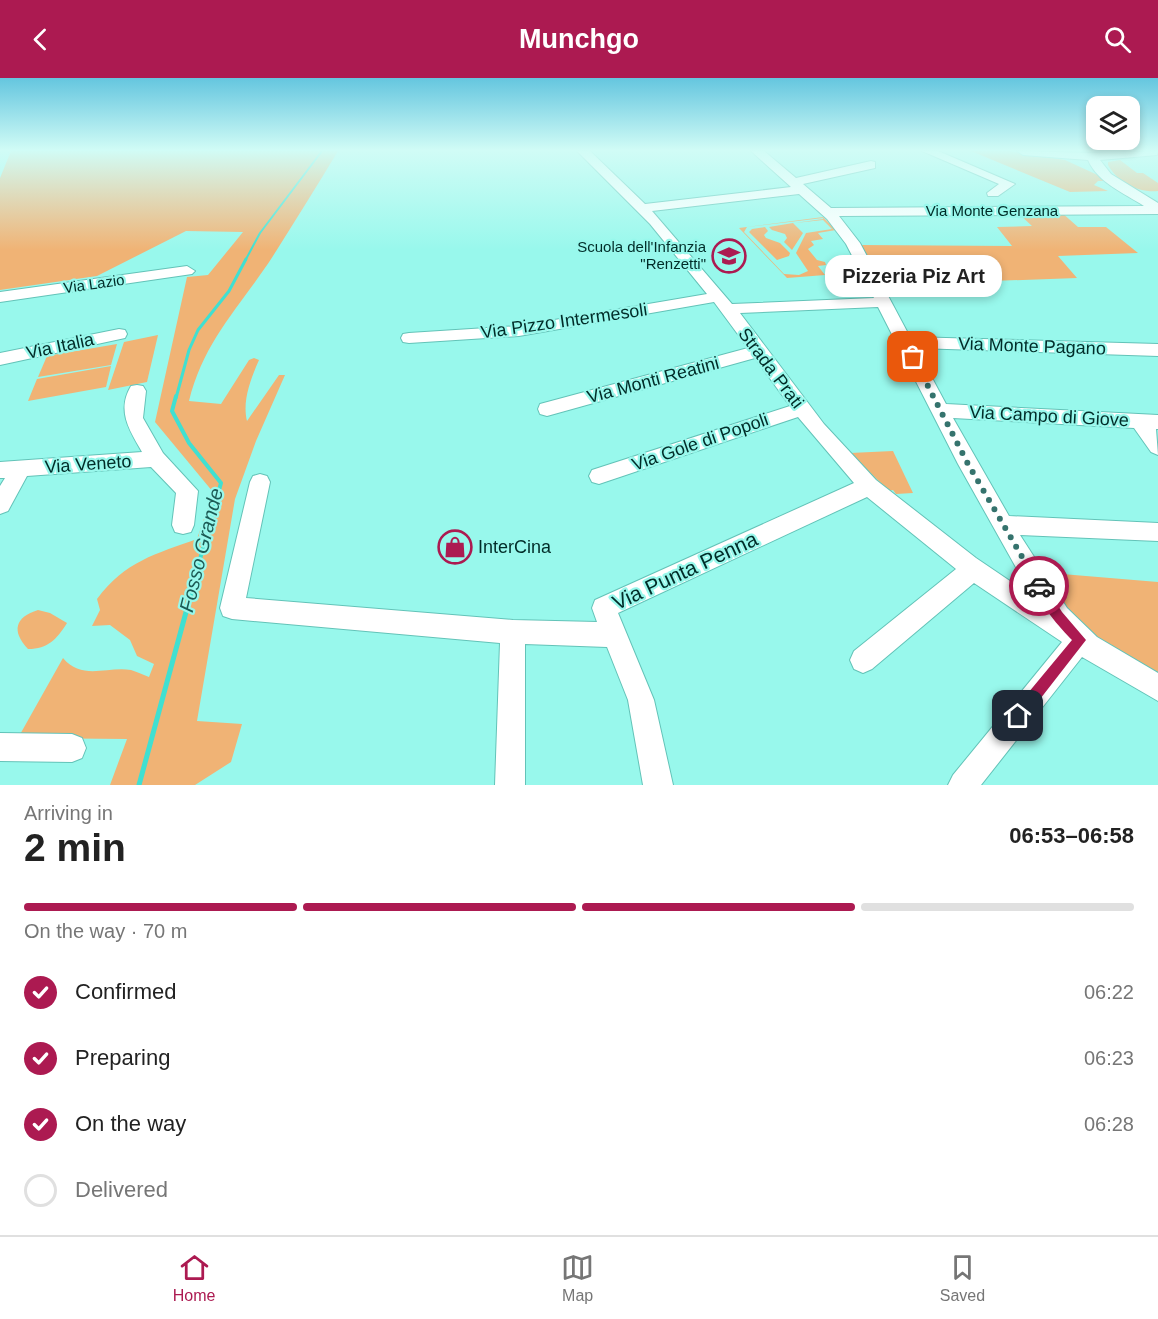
<!DOCTYPE html>
<meta charset="utf-8">
<style>
body{margin:0;font-family:Helvetica,sans-serif;background:#f6f6f6;color:#222;height:100vh;display:flex;flex-direction:column;font-size:22px;white-space:nowrap}
*{box-sizing:border-box;margin:0}
p{font-size:20px;color:#767676}
.icon{flex:none;width:33px;height:33px;fill:none;stroke:currentColor;stroke-width:2;stroke-linecap:round;stroke-linejoin:round}
.map{position:relative;height:707px;overflow:hidden}
.side{display:flex;flex-direction:column;background:#fff;flex:1}
.side>*{flex:none}
.tools{position:absolute;left:1086px;top:18px;display:grid;gap:12px}
.tools a{display:grid;place-items:center;width:54px;height:54px;border-radius:12px;background:#fff;box-shadow:0 3px 9px #0003;font-size:30px}
.pin{position:absolute;display:grid;place-items:center;width:51px;height:51px;color:#fff;margin:-26px;border-radius:12px;box-shadow:0 3px 9px #0006}
.courier{position:absolute;display:grid;place-items:center;width:60px;height:60px;margin:-30px;border:4px solid #ac1a51;border-radius:50%;background:#fff;color:#222;box-shadow:0 2px 8px #0007}
.bubble{position:absolute;height:42px;border-radius:18px;background:#fff;box-shadow:0 3px 9px #0003;font-size:20px;font-weight:800;line-height:42px;text-align:center}
.overview em{font-style:normal;font-weight:800}
.overview div{display:flex;flex-direction:column-reverse}
.overview{display:flex;align-items:center;justify-content:space-between;height:102px;padding:0 24px}
h1{font-size:39px;font-weight:800;line-height:45px}
.bar{display:grid;grid-template-columns:repeat(4,1fr);gap:9px 6px;align-content:center;height:72px;padding:0 24px}
.bar i{height:8px;border-radius:4px;background:#e0e0e0}
.bar .on{background:#ac1a51}
.bar p{grid-column:span 4}
ol{padding:0 24px;list-style:none}
li{display:flex;align-items:center;gap:18px;height:66px}
li p{margin-inline-start:auto}
li .icon{padding:6px;border-radius:50%;background:#ac1a51;color:#fff;stroke-width:4}
li:last-child{color:#767676}
li i{width:33px;height:33px;border:3px solid #e0e0e0;border-radius:50%}
header{display:flex;justify-content:space-between;align-items:center;height:78px;padding:0 24px;background:#ac1a51;color:#fff;font-size:27px;font-weight:800}
.tabs{display:flex;justify-content:space-around;align-items:center;height:84px;border-top:2px solid #e0e0e0;background:#fff;font-size:16px;color:#767676}
.tabs a{display:grid;justify-items:center;gap:3px}
.tabs .on{color:#ac1a51}
.map>svg:first-child{display:block}
.green{fill:#f0b375;fill-rule:evenodd}
.lines{fill:none;stroke-linecap:round;stroke-linejoin:round}
.stream-far3{stroke:#40e0d1;stroke-width:2}
.stream-far2{stroke:#40e0d1;stroke-width:3}
.stream-far1{stroke:#40e0d1;stroke-width:4}
.stream{stroke:#40e0d1;stroke-width:5}
.minor-casing{stroke:#63c3b8;stroke-width:2}
.minor{fill:#fff;fill-rule:evenodd}
.route{fill:#ac1a51}
.done{stroke:#35736d;stroke-width:6;stroke-dasharray:0 10.8}
.labels{text-anchor:middle;stroke-width:4.5;stroke-linejoin:round;paint-order:stroke}
.far-street-label{font-size:15px;fill:#002c28;stroke:#98f8ec}
.far-poi-label{font-size:15px;fill:#002c28;stroke:#98f8ec;text-anchor:end}
.street-label{font-size:18px;fill:#002c28;stroke:#98f8ec}
.poi-label{font-size:18px;fill:#002c28;stroke:#98f8ec;text-anchor:start}
.water-label{font-size:20px;font-style:italic;fill:#1c5b55;stroke:#98f8ec}
.near-street-label{font-size:21px;fill:#002c28;stroke:#98f8ec}
</style>
<header><svg class="icon" aria-label="back" viewBox="0 0 24 24"><path d="M15 5l-7 7 7 7"/></svg>Munchgo<svg class="icon" aria-label="search" viewBox="0 0 24 24"><circle cx="10" cy="10" r="6"/><path d="M15 15l6 6"/></svg></header>
<div class="map">
<svg width="1158" height="707" viewBox="0 0 1158 707">
<rect width="100%" height="100%" fill="#98f8ec"/>
<!-- green -->
<g class="green">
<path d="M 11,73 L 338,73 C 317,108 295,143 273,178 C 240,229 204,262 189,323 L 221,326 L 249,282 L 254,280 L 259,282 C 251,300 242,323 247,343 L 279,297 L 285,297 L 256,363 L 235,421 L 197,643 L 242,646 L 231,684 L 195,707 L 110,707 L 127,661 L 18,660 L 63,580 C 82,603 107,588 131,592 C 138,594 143,597 149,599 L 154,586 L 137,578 L 130,562 L 110,547 L 92,548 L 100,532 L 97,521 C 125,483 156,476 197,461 L 213,414 L 155,344 L 187,199 L 208,197 L 243,154 L 186,153 L 97,198 L 0,212 L 0,100 Z"/>
<polygon points="971,73 1009,73 1065,82 1102,99 1107,103 1098,103 1094,107 1108,113 1070,114"/>
<path d="M 1120,82 L 1137,95 L 1143,95 L 1158,105 L 1158,113 C 1139,115 1118,105 1108,87 L 1108,84 Z"/>
<polygon points="1061,134 1078,149 1106,149 1138,175 1058,178 1077,200 881,207 861,167 1012,168 997,149 1032,148 1018,135"/>
<path d="M 823,139 L 836,152 L 818,155 L 823,161 L 811,163 L 814,167 L 808,171 L 817,182 L 825,184 L 826,187 L 818,188 L 825,197 L 787,200 L 739,150 ZM 823,140 L 823,141 L 795,145 L 823,142 L 832,151 L 806,155 L 796,175 L 808,193 L 799,197 L 784,196 L 744,154 L 747,149 Z"/>
<polygon points="793,145 803,155 792,172 784,164 787,160 785,156 772,152 769,149"/>
<polygon points="765,149 768,153 764,157 766,160 780,165 790,175 789,178 777,182 749,154 752,151"/>
<polygon points="158,257 147,304 108,312 124,264"/>
<polygon points="117,266 111,287 38,299 47,278"/>
<polygon points="111,288 106,309 28,323 37,301"/>
<polygon points="893,373 913,415 896,416 893,412 889,413 850,375"/>
<polygon points="1038,494 1158,504 1158,597 1120,576 1079,547"/>
<path d="M 38,532 L 50,535 L 67,545 C 57,561 48,571 28,571 C 11,553 15,539 38,532 Z"/>
</g>
<g class="lines">
<!-- stream-far3 -->
<polyline class="stream-far3" points="245,183 260,155 322,73"/>
<!-- stream-far2 -->
<polyline class="stream-far2" points="176,320 189,272 198,252 229,213 246,181"/>
<!-- stream-far1 -->
<polyline class="stream-far1" points="176,318 172,333 189,365 221,405 197,492"/>
<!-- stream -->
<polyline class="stream" points="139,707 198,490"/>
<defs>
<g id="minor">
<path d="M 577,73 L 590,73 L 645,126 L 791,109 L 751,73 L 764,73 L 796,100 L 871,83 L 875,84 L 875,90 L 803,106 L 831,130 L 1144,128 C 1124,115 1098,105 1088,82 L 1023,77 L 1017,73 L 1093,75 L 1158,73 L 1157,77 L 1100,82 L 1111,96 L 1158,125 L 1158,136 L 839,138 L 860,165 L 910,259 L 1158,266 L 1158,278 L 916,270 L 946,326 L 1158,337 L 1158,351 L 1156,351 L 1158,377 L 1151,374 L 1134,350 L 953,340 L 1009,438 L 1158,445 L 1158,463 L 1020,457 L 1067,530 L 1097,559 L 1158,595 L 1158,623 L 1082,579 L 981,707 L 948,707 L 953,697 L 1062,564 L 974,505 L 872,591 L 863,595 L 854,591 L 850,582 L 854,573 L 956,491 L 867,419 L 618,535 L 654,622 L 673,707 L 643,707 L 628,622 L 607,569 L 525,566 L 525,707 L 495,707 L 500,565 L 232,541 L 223,538 L 220,530 L 250,404 L 253,398 L 260,396 L 267,398 L 270,404 L 246,520 L 513,542 L 597,544 L 592,530 L 595,522 L 854,405 L 798,339 L 599,406 L 592,404 L 589,398 L 592,392 L 790,328 L 755,280 L 547,338 L 540,336 L 538,331 L 540,326 L 748,270 L 714,224 L 519,258 L 409,265 L 403,264 L 401,260 L 403,256 L 409,255 L 519,248 L 707,216 L 650,146 ZM 799,116 L 827,141 L 846,166 L 874,220 L 732,226 L 652,133 ZM 878,229 L 958,386 L 1032,518 L 976,480 L 876,402 L 824,346 L 740,235 Z"/>
<polygon points="922,73 938,73 1015,106 998,118 988,118 987,115 999,106"/>
<polygon points="187,188 195,193 192,196 0,224 0,214"/>
<polygon points="119,251 125,252 127,256 125,260 0,287 0,275"/>
<path d="M 137,307 L 143,308 L 146,313 L 143,340 L 163,375 L 198,413 L 194,447 L 191,454 L 183,456 L 175,454 L 172,447 L 176,415 L 151,389 L 27,398 L 8,433 L 0,436 L 0,408 L 5,400 L 0,400 L 0,384 L 142,374 C 130,353 116,333 131,308 Z"/>
<polygon points="0,655 72,656 82,660 86,670 82,680 72,684 0,683"/>
</g>
</defs>
<!-- minor casing -->
<use href="#minor" class="minor-casing"/>
<!-- minor -->
<use href="#minor" class="minor"/>
</g>
<!-- sky -->
<linearGradient id="sky" x2="0" y2="1"><stop stop-color="#65c6df"/><stop offset="0.42" stop-color="#d1fcf6"/><stop offset="1" stop-color="#d1fcf6" stop-opacity="0"/></linearGradient>
<rect width="1158" height="172" fill="url(#sky)"/>
<!-- route -->
<path class="route" d="M 1039,503 L 1043,504 L 1062,534 L 1086,562 L 1023,643 L 1018,645 L 1013,643 L 1011,638 L 1013,633 L 1072,562 C 1062,552 1031,518 1035,504 Z"/>
<g class="lines">
<!-- done -->
<polyline class="done" points="913,279 968,386 1039,508"/>
</g>
<!-- icons -->
<defs>
<symbol id="school-ring" viewBox="-11 -11 22 22"><circle r="9.5" fill="#98f8ec" stroke="#ac1a51" stroke-width="1.5"/><path d="M0-5L7-2L0 1L-7-2ZM-4 1L0 2.5L4 1V4Q0 6-4 4Z" fill="#ac1a51"/></symbol>
<symbol id="shop-ring" viewBox="-11 -11 22 22"><circle r="9.5" fill="#98f8ec" stroke="#ac1a51" stroke-width="1.5"/><path d="M-5-2.5h2.3a2.7 3.5 0 0 1 5.4 0H5L5.5 6h-11ZM-1.5-2.5h3a1.5 2.3 0 0 0-3 0Z" fill="#ac1a51"/></symbol>
</defs>
<g fill-rule="evenodd">
<use href="#school-ring" x="710" y="159" width="38" height="38"/>
<use href="#shop-ring" x="436" y="450" width="38" height="38"/>
</g>
<g class="labels">
<!-- far-street labels -->
<g class="far-street-label">
<text x="992" y="138">Via Monte Genzana</text>
<text transform="translate(94 206) rotate(-8)" y="5">Via Lazio</text>
</g>
<!-- far-poi labels -->
<g class="far-poi-label">
<text x="706" y="174">Scuola dell'Infanzia<tspan x="706" dy="17">"Renzetti"</tspan></text>
</g>
<!-- street labels -->
<g class="street-label">
<text transform="translate(564 243) rotate(-8)" y="6">Via Pizzo Intermesoli</text>
<text transform="translate(60 268) rotate(-12)" y="6">Via Italia</text>
<text transform="translate(1032 268) rotate(2)" y="6">Via Monte Pagano</text>
<text transform="translate(771 290) rotate(53)" y="6">Strada Prati</text>
<text transform="translate(653 302) rotate(-15)" y="6">Via Monti Reatini</text>
<text transform="translate(1049 338) rotate(3)" y="6">Via Campo di Giove</text>
<text transform="translate(700 364) rotate(-19)" y="6">Via Gole di Popoli</text>
<text transform="translate(88 386) rotate(-4)" y="6">Via Veneto</text>
</g>
<!-- poi labels -->
<g class="poi-label">
<text x="478" y="475">InterCina</text>
</g>
<!-- water labels -->
<g class="water-label">
<text transform="translate(201 472) rotate(-76)" y="7">Fosso Grande</text>
</g>
<!-- near-street labels -->
<g class="near-street-label">
<text transform="translate(685 493) rotate(-25)" y="7">Via Punta Penna</text>
</g>
</g>
</svg>
<div class="tools">
<a><svg class="icon" aria-label="layers" viewBox="0 0 24 24"><path d="M12 4l9 5-9 5-9-5zM3 14l9 5 9-5"/></svg></a>
</div>
<div class="pin" style="left:913px;top:279px;background:#ea580c"><svg class="icon" aria-label="bag" viewBox="0 0 24 24"><path d="M5 8h14l-1 12H6zM9 8a3 3 0 0 1 6 0"/></svg></div>
<div class="pin" style="left:1018px;top:638px;background:#1f2937"><svg class="icon" aria-label="home" viewBox="0 0 24 24"><path d="M3 11l9-7 9 7M6 9v11h12V9"/></svg></div>
<div class="courier" style="left:1039px;top:508px"><svg class="icon" aria-label="car" viewBox="0 0 24 24"><path d="M5 17H2v-5l4-1 3-4h7l3 4 3 1v5h-3M9 17h6M6 11h13"/><circle cx="7" cy="17" r="2"/><circle cx="17" cy="17" r="2"/></svg></div>
<div class="bubble" style="left:825px;top:177px;width:177px">Pizzeria Piz Art</div>
</div>
<section class="side">
<div class="overview"><div><h1>2 min</h1><p>Arriving in</p></div><em>06:53–06:58</em></div>
<div class="bar"><i class="on"></i><i class="on"></i><i class="on"></i><i></i><p>On the way · 70 m</p></div>
<ol>
<li><svg class="icon" aria-label="check" viewBox="0 0 24 24"><path d="M5 12l5 5 9-10"/></svg>Confirmed<p>06:22</p></li>
<li><svg class="icon" aria-label="check" viewBox="0 0 24 24"><path d="M5 12l5 5 9-10"/></svg>Preparing<p>06:23</p></li>
<li><svg class="icon" aria-label="check" viewBox="0 0 24 24"><path d="M5 12l5 5 9-10"/></svg>On the way<p>06:28</p></li>
<li><i></i>Delivered</li>
</ol>
</section>
<nav class="tabs">
<a class="on"><svg class="icon" aria-label="home" viewBox="0 0 24 24"><path d="M3 11l9-7 9 7M6 9v11h12V9"/></svg>Home</a>
<a><svg class="icon" aria-label="map" viewBox="0 0 24 24"><path d="M3 6l6-2 6 2 6-2v14l-6 2-6-2-6 2zM9 4v14M15 6v14"/></svg>Map</a>
<a><svg class="icon" aria-label="saved" viewBox="0 0 24 24"><path d="M7 4h10v16l-5-4-5 4z"/></svg>Saved</a>
</nav>
